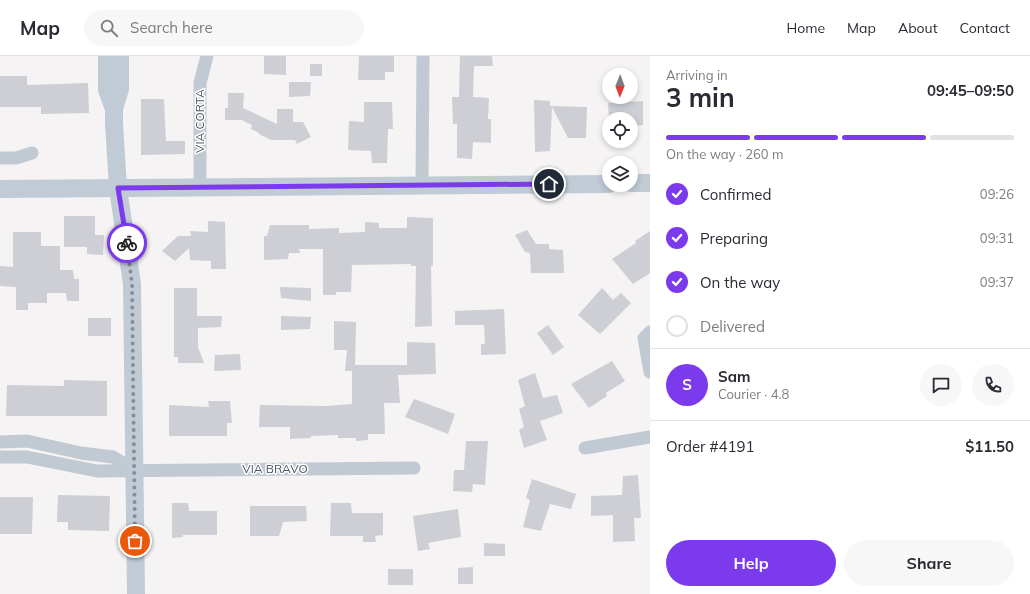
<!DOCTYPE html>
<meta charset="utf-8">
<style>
body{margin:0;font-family:Mulish,sans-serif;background:#f7f7f7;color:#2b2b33;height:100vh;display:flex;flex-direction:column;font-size:15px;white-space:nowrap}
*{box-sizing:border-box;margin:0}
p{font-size:13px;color:#7c7c81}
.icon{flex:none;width:22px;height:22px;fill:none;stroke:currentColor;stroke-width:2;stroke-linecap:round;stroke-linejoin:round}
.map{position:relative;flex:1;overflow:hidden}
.side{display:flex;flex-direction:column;background:#fff;width:380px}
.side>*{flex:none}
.needle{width:26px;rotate:181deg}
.tools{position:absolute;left:602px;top:12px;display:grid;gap:8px}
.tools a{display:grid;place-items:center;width:36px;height:36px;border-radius:50%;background:#fff;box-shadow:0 2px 6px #0003;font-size:20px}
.pin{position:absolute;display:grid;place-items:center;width:34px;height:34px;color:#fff;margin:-17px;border:2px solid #fff;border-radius:50%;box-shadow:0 1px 4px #0007}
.courier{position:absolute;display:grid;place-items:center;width:40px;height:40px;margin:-20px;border:3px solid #7c3aed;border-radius:50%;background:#fff;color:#222;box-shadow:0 1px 5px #0007}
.headline em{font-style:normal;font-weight:700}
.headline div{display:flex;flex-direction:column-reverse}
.headline{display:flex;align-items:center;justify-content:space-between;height:68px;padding:0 16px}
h1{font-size:26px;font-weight:700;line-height:30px}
.bar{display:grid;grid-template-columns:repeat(4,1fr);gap:6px 4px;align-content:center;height:48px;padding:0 16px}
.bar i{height:5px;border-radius:3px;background:#e1e1e2}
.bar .selected{background:#7c3aed}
.bar p{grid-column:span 4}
.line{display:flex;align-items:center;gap:10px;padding:0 16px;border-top:1px solid #e1e1e2}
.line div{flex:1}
.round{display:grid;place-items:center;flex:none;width:42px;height:42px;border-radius:21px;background:#f7f7f7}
ol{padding:0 16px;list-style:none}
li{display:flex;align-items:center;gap:12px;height:44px}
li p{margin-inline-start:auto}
li .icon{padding:4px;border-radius:50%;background:#7c3aed;color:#fff;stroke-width:4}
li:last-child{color:#7c7c81}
li i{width:22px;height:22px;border:2px solid #e1e1e2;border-radius:50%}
.button{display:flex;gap:8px;margin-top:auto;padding:8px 16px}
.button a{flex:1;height:46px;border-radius:24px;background:#7c3aed;color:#fff;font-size:16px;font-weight:700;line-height:46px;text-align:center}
.button a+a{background:#f7f7f7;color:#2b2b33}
header{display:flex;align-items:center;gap:24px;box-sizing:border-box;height:56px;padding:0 20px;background:#fff;border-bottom:1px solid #e1e1e2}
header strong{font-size:19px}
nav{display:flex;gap:22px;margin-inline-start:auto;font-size:14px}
.search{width:280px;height:36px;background:#f7f7f7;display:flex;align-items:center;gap:10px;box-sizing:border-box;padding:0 14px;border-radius:22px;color:#7c7c81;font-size:15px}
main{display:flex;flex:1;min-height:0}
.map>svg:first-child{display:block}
.building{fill:#cdcfd5}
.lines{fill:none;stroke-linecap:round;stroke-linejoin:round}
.street{stroke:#c1cad2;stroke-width:13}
.secondary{stroke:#c1cbd6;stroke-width:18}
.done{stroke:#868d94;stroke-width:4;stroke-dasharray:0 7.2}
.route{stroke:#7c3aed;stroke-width:5}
.labels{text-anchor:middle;stroke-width:3;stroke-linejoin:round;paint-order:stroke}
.street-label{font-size:12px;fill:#4a5661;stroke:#fff}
</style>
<header>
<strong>Map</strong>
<div class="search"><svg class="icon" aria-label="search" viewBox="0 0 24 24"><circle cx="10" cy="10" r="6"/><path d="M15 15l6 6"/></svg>Search here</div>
<nav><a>Home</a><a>Map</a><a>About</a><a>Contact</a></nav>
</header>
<main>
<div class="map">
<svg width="650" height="538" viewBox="0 0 650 538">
<rect width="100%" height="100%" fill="#f5f3f3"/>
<!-- building -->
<g class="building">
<polygon points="264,0 286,0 286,19 264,18"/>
<polygon points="359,0 394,0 394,16 385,16 385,24 358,24"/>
<polygon points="460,0 492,0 493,10 474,10 473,41 489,42 488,63 491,63 491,87 473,86 472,103 457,102 457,68 453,68 452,41 459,41"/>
<rect x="310" y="8" width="12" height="12"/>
<polygon points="0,20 27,20 27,29 88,27 89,57 41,58 41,51 0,51"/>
<polygon points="289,26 311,26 310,40 289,41"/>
<polygon points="228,37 244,37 243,52 277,68 277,53 293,53 293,66 303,66 311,81 297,88 295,84 271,84 259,78 259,77 251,73 252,69 242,64 225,64 225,52 228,52"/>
<polygon points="141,43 164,43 166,85 185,85 185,98 141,99"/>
<polygon points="534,44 550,45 550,50 587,51 586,82 568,82 552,51 550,95 535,96"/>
<polygon points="643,45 643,69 631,70 631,63 609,63 608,47"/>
<polygon points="364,46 392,46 393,73 388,73 387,107 372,107 371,95 348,94 349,65 364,66"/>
<polygon points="64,160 95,160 95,179 104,179 103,199 87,198 87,191 64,191"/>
<polygon points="407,161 433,162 433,210 431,210 432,270 415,271 416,210 411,210 411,208 352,209 351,236 336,236 336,239 323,239 323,193 299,193 300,197 289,197 288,203 264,204 264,180 267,180 270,169 309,169 309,173 339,172 339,177 365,176 365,166 379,167 379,172 407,172"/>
<polygon points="208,165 225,166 226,213 211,213 211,205 190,204 189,192 175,205 162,195 178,180 191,180 190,175 208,176"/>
<polygon points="527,174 536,188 549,188 549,193 563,194 564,217 531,217 530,197 525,196 515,179"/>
<polygon points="650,175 650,217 633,228 612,203 636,187 635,185"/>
<polygon points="13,176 41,176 41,190 60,190 60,214 73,214 74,223 79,223 79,245 67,245 66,237 47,237 47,247 28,247 28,254 16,254 16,231 0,230 0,210 13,211"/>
<polygon points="280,231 311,232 311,245 281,242"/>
<polygon points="174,232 197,232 197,260 222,260 221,271 198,272 198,291 204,307 178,307 178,301 174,301"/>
<polygon points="602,232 613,244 621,237 631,247 600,278 578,259"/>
<polygon points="504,253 506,298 481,299 481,288 485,288 484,269 455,269 455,255"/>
<polygon points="281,260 311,261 310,273 281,274"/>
<rect x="88" y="262" width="23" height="18"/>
<polygon points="334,265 356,266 355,309 407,309 407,286 435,287 436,318 398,319 400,347 384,347 385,378 368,378 368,384 356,385 356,382 338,382 338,379 311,380 311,382 290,383 290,371 259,371 260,349 326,350 352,348 352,315 345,315 347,294 334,294"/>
<polygon points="548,269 564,291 553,299 537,277"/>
<polygon points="240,298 241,314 214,315 215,299"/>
<polygon points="612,305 625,325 606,337 607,340 589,352 571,328"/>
<polygon points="535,317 543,342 557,339 563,357 540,365 547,384 524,392 519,374 524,371 519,353 525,350 518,324"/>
<polygon points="64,324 107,325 107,360 6,360 7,329 64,330"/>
<polygon points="414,343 455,358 448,378 405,361"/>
<polygon points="208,345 230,345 232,367 227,367 227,380 169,380 169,349 209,351"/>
<polygon points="466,385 488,385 485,429 473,428 472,436 453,435 454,414 464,414"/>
<polygon points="638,419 641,462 634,462 635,485 613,486 613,459 591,460 591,440 622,439 623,420"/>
<polygon points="532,423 576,438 571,453 550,448 541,475 523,471 530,444 526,442"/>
<polygon points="58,439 110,440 109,475 68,474 68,466 57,466"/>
<polygon points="0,441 33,441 32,478 0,478"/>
<polygon points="172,447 188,447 189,455 217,455 217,479 183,479 183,481 172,482"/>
<polygon points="331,447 351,447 352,457 383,457 383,479 375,480 376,486 363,486 363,480 330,480"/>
<polygon points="250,450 306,450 307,465 283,466 279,480 250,480"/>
<polygon points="458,453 461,481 428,487 430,493 418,495 413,460"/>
<polygon points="484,487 505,488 505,500 484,500"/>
<polygon points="473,511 473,528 458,528 458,512"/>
<rect x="388" y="513" width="25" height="16"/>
</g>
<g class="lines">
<!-- street -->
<g class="street">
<polyline points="0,102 16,102 32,97"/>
<polyline points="422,129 423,0"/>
<polyline points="200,131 200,27 207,0"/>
<polyline points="650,276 644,282 650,316"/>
<polyline points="0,386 27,385 81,397 113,401 135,414"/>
<polyline points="585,392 650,381"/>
<polyline points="0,401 27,401 97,415 414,412"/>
</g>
<!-- secondary -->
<g class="secondary">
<polyline points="107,0 107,34 114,53"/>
<polyline points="120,0 120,33 114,53 114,67 118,132 132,228 136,538"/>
<polyline points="631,127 650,127"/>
<polyline points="0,133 609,128"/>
</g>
</g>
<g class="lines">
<!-- done -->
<polyline class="done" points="127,187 132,228 135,485"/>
<!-- route -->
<polyline class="route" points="127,187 118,132 549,128"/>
</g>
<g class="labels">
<!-- street labels -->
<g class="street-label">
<text transform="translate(200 65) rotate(-90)" y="4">VIA CORTA</text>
<text x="275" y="417">VIA BRAVO</text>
</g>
</g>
</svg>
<div class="tools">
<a><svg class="needle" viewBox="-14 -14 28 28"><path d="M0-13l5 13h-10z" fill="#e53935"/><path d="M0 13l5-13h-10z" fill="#7c7c81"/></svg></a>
<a><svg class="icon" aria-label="locate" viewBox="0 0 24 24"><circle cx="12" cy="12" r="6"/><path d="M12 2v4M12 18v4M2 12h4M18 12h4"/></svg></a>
<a><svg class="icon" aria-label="layers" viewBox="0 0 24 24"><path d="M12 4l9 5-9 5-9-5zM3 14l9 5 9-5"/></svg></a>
</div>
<div class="pin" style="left:135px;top:485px;background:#ea580c"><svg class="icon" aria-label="bag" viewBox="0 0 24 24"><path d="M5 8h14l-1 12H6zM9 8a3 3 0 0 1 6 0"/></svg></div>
<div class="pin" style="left:549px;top:128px;background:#1f2937"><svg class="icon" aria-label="home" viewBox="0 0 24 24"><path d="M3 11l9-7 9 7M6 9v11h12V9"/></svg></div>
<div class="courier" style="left:127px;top:187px"><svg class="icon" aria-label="bike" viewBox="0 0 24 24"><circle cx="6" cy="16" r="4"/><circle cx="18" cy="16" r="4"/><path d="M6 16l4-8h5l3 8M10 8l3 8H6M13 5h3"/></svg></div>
</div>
<section class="side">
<div class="headline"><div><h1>3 min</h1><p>Arriving in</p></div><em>09:45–09:50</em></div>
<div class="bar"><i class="selected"></i><i class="selected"></i><i class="selected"></i><i></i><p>On the way · 260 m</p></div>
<ol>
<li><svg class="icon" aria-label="check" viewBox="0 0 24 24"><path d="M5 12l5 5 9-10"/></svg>Confirmed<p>09:26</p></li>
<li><svg class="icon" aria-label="check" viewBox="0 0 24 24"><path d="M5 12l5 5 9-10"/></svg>Preparing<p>09:31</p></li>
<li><svg class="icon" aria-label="check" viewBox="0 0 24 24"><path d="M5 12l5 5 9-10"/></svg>On the way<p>09:37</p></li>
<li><i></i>Delivered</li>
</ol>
<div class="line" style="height:72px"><b class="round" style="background:#7c3aed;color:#fff">S</b><div><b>Sam</b><p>Courier · 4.8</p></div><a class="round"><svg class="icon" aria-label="chat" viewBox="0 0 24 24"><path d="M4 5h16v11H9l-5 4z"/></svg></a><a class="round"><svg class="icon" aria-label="phone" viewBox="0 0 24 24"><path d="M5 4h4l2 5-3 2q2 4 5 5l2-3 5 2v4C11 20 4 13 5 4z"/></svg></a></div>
<div class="line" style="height:52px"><div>Order #4191</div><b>$11.50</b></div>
<div class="button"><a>Help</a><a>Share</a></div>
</section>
</main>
